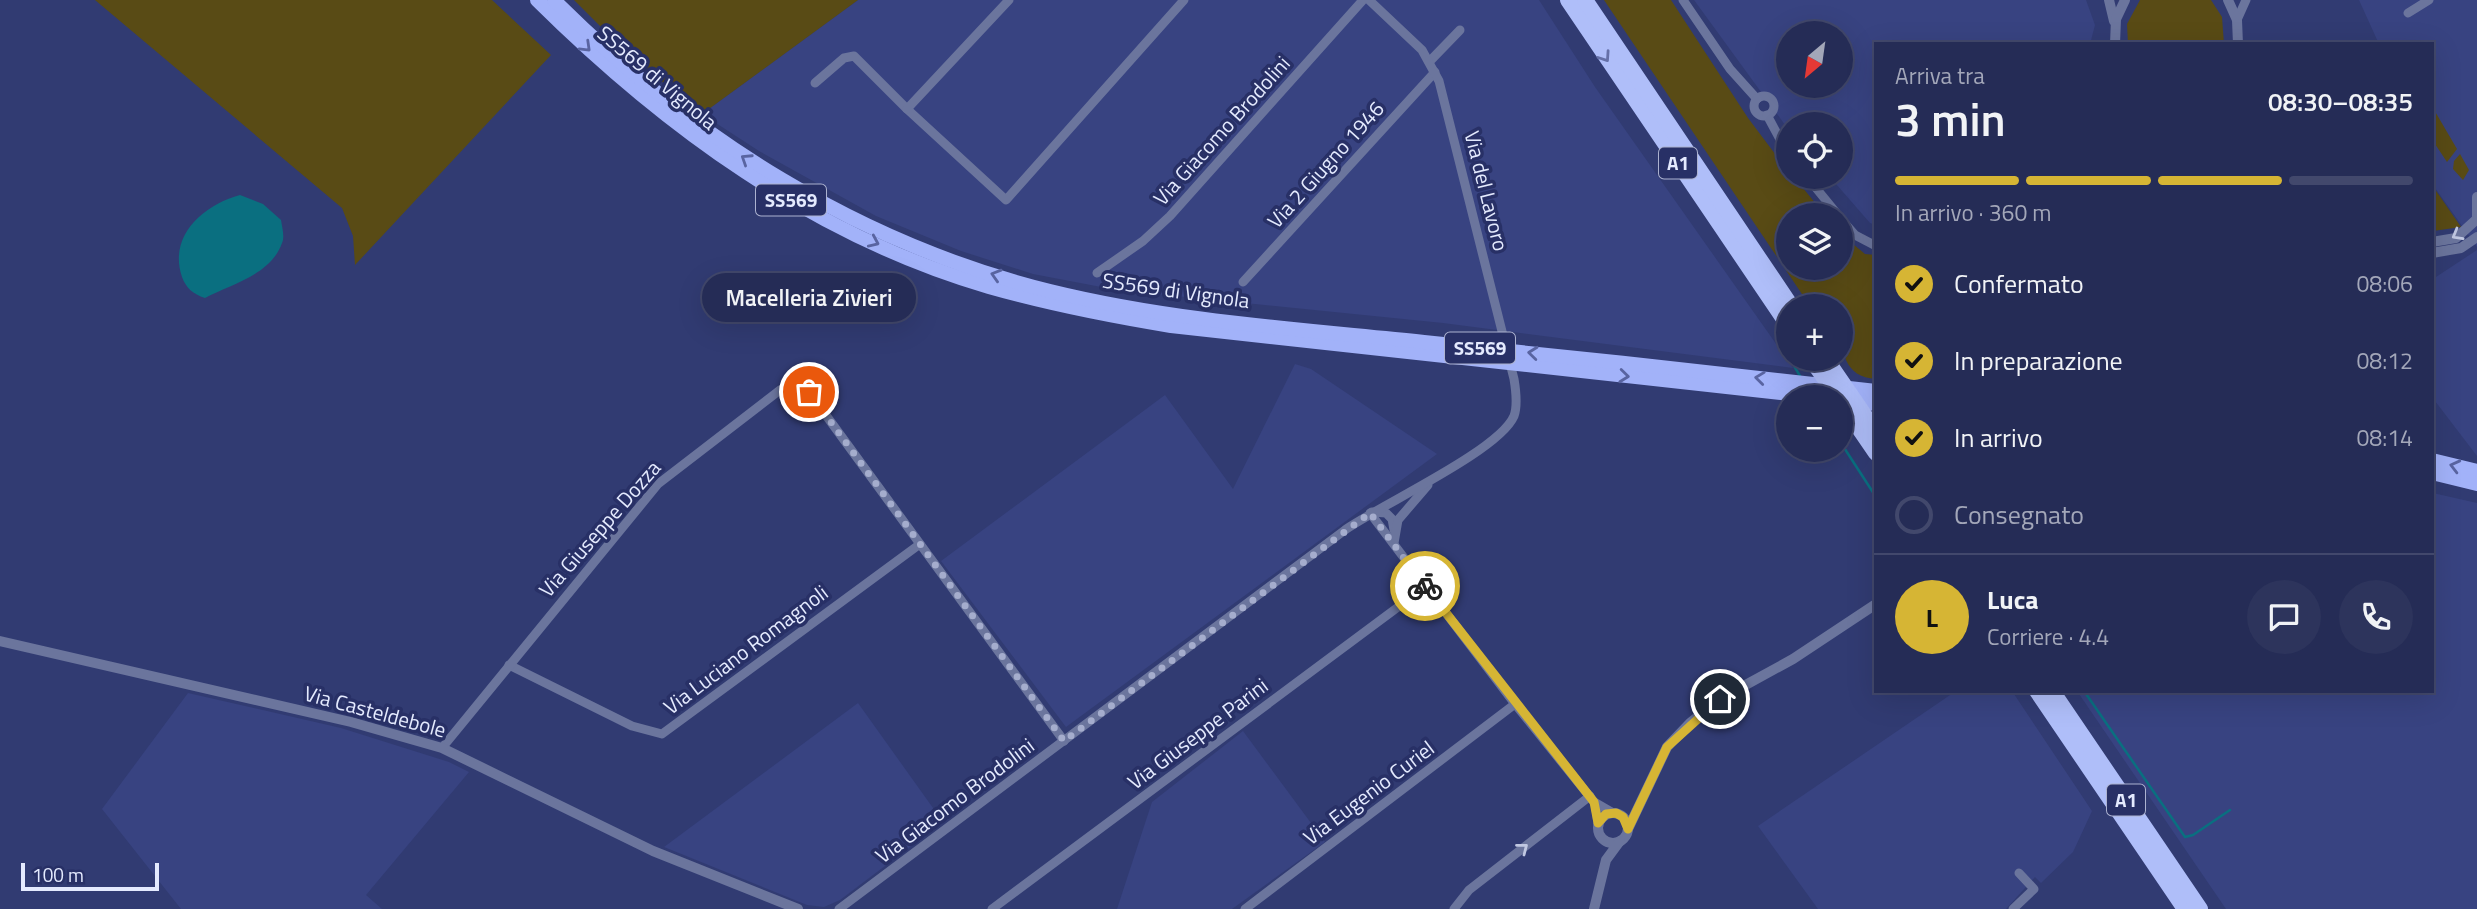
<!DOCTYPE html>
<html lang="it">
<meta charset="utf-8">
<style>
body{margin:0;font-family:"Titillium Web",sans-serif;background:#2d345c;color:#f1f3f6;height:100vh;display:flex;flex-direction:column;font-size:26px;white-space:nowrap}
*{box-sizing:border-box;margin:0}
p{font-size:23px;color:#a3a7b9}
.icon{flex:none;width:38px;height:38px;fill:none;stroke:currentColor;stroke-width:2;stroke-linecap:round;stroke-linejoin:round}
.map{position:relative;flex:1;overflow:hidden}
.drawer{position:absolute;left:1874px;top:42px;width:560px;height:651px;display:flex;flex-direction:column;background:#252c56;border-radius:0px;box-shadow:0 7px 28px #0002,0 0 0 2px #42486c}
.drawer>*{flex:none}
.needle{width:46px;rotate:209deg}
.controls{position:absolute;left:1776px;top:21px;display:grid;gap:14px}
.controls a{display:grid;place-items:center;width:77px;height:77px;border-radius:50%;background:#252c56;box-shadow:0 7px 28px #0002,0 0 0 2px #42486c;font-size:35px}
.scale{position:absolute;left:21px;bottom:18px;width:138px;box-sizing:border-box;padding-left:7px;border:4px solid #e4eafe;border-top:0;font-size:19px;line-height:24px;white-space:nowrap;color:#e4eafe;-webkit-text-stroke:5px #283066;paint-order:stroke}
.pin{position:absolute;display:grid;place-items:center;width:60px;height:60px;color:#fff;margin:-30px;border:4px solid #fff;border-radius:50%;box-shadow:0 2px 7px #0007}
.courier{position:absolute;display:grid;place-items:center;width:70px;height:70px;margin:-35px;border:5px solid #d6b534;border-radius:50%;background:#fff;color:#222;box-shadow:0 2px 9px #0007}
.bubble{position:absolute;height:49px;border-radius:24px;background:#252c56;box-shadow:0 7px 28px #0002,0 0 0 2px #42486c;font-size:23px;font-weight:600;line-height:49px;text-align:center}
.headline em{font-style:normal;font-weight:600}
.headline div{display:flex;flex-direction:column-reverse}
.headline{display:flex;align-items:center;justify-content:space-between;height:119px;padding:0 21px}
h1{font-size:46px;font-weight:600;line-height:52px}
.bar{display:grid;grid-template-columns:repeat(4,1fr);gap:10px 7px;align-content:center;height:84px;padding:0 21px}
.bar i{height:9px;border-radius:5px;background:#42486c}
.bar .selected{background:#d6b534}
.bar p{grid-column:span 4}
.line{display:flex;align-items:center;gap:18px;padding:0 21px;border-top:2px solid #42486c}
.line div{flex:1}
.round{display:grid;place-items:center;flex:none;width:74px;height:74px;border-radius:37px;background:#2d345c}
ol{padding:0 21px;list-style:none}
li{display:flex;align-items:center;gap:21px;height:77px}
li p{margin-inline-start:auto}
li .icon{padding:7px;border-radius:50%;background:#d6b534;color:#111;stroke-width:4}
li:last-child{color:#a3a7b9}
li i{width:38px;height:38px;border:4px solid #42486c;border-radius:50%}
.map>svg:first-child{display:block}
.built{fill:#384381;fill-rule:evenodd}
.green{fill:#594b15}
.water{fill:#0a6f80}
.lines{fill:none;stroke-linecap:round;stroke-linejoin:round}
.stream{stroke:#0a6f80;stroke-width:2.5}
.minor{stroke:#6b759d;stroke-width:9}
.tertiary{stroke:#6b759d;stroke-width:10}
.trunk{stroke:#a2b2f9;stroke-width:14}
.motorway{stroke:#afbef9;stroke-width:16}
.oneway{stroke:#5964a1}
.oneway2{stroke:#6570a8}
.oneway3{stroke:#c0c7e1}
.done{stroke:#a5adcd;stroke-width:7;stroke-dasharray:0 12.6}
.route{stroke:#d6b534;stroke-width:9}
.labels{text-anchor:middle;stroke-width:7;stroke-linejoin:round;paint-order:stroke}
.shield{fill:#283066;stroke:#acb2d0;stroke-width:2}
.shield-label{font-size:19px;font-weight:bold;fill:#e4eafe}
.street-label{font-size:21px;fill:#e4eafe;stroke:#283066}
</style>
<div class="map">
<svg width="2477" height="909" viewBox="0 0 2477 909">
<rect width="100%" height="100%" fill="#313b72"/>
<!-- built -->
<g class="built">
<polygon points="858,0 1539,0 1595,87 1793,368 1443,323 1117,290 1033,274 961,251 876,216 759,151 702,114"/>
<path d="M 1694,0 L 2086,0 L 2095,25 L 2090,44 L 1876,44 L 1876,225 L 1870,223 L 1830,177 L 1841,177 L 1841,124 L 1788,124 L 1788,129 ZM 1788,33 L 1841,33 L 1841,86 L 1788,86 Z"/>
<polygon points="2359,0 2477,0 2477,247 2433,185 2432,44 2379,44"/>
<polygon points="2477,250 2477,456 2432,397 2433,279"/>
<polygon points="1295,364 1311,369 1437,454 1066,727 941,561 1165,395 1233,489"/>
<polygon points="2433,493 2477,503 2477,909 2226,909 2077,691 2432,691"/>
<polygon points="1956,691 2012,691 2092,811 2073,852 2041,883 2035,877 2006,909 1818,909 1758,826"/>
<polygon points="188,693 341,728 449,762 469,772 366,895 382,909 181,909 102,809"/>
<polygon points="858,703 943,822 840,900 824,907 807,905 664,847"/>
<polygon points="1243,731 1325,842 1232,909 1117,909 1152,802"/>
</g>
<!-- green -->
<g class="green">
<polygon points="95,0 492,0 551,55 355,265 353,236 342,208"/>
<polygon points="574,0 858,0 702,114 629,55"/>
<path d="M 1604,0 L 1671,0 L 1748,118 L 1788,171 L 1788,177 L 1794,177 L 1825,215 L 1788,215 L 1788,268 L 1841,268 L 1841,234 L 1865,254 L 1876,255 L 1876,379 C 1836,377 1841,335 1841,306 L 1810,306 Z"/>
<polygon points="2140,0 2211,0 2222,17 2224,44 2128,44 2127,24"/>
<polygon points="2433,108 2457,149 2447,162 2433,141"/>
<polygon points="2460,154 2469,170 2463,180 2453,169 2454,161"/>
<polygon points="2432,185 2461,227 2433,231"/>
</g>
<!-- water -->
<path class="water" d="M 240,195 L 263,204 L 281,220 C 282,227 285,237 282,243 C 271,275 231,284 205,298 C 193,294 186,288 182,277 C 168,236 203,205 240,195 Z"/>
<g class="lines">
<!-- stream -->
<g class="stream">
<polyline points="1787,353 1788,356"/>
<polyline points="1790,359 1800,376"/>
<polyline points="1841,443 1876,497"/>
<polyline points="2084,691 2185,837 2193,835 2230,810"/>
</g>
<!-- minor -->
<g class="minor">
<polyline points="1683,0 1730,69 1757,99"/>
<polyline points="2408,13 2429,0"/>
<polyline points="2237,20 2246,0"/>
<polyline points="1430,61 1460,30"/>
<polyline points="815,83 844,58 854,56 907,109 1006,200 1184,0"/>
<circle cx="1764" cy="106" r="10"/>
<polyline points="907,109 1009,0"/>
<polyline points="1767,115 1788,154"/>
<polyline points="1807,177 1838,215"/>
<polyline points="1841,219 1855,235 1876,246"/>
<polyline points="1097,273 1143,241 1170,216 1363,0"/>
<polyline points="1243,282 1435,72"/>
<polyline points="1372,512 1386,513 1392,519 1394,530"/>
<polyline points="1370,513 1515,704 1594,802 1613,813"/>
<polyline points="1394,543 1398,520 1428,485"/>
<polyline points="509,665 632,726 662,734 920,544"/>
<polyline points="442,748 658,484 780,390 794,385 809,392 1064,741"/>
<polyline points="1595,803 1598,823"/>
<path d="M 839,909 L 1345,530 C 1380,505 1499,451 1514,416 C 1518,405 1516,391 1514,379 L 1439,81 L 1422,50 L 1369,0"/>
<polyline points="992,909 1425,587"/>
<polyline points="1245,909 1515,704"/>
<polyline points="1454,909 1469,890 1590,796"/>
<polyline points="2013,909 2034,889 2019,873"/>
</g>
<!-- tertiary -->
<g class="tertiary">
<polyline points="2109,0 2114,21"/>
<polyline points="2228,0 2237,20 2238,44"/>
<polyline points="2115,44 2116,19 2125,0"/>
<polyline points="2477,197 2477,217"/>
<polyline points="2432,242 2456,238 2477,219"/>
<polyline points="2432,253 2461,248 2477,237"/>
<polyline points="0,641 351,722 442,748 653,851 798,909"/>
<circle cx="1613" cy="828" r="15"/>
<polyline points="1628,829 1667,747 1690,723 1720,699 1793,659 1876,604"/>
<polyline points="1594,909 1606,860 1620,841"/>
</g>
<!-- trunk -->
<g class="trunk">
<path d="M 537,0 C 665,127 814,236 989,287 C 1049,304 1110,316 1171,326 L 1817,397"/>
<path d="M 554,0 C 692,138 859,244 1050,291 C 1172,321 1299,329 1424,342 C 1575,357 1725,374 1876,391"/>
<polyline points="1849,401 1876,404"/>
<polyline points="2432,460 2477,471"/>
<polyline points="2432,473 2477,484"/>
</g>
<!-- motorway -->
<g class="motorway">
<polyline points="1568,0 1788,325"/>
<polyline points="1585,0 1791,306"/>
<polyline points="1811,359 1838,397"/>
<polyline points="1826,359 1876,432"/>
<polyline points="1841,402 1876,453"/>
<polyline points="2037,691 2185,909"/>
<polyline points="2052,691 2200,909"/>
</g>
</g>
<!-- one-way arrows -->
<defs><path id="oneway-chevron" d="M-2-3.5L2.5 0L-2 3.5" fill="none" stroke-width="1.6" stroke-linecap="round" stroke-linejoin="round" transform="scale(1.75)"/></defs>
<g class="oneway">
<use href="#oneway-chevron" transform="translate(586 47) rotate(44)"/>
<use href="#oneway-chevron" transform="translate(746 159) rotate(-147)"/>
<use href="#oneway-chevron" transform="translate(874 242) rotate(24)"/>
<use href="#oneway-chevron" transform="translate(996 275) rotate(-163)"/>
<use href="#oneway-chevron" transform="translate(1533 353) rotate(-174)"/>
<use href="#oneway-chevron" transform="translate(1624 376) rotate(6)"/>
<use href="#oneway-chevron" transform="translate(1760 378) rotate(-173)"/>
<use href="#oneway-chevron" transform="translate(2455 466) rotate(-166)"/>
</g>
<use class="oneway2" href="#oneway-chevron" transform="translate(1605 57) rotate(56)"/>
<g class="oneway3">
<use href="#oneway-chevron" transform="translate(2457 235) rotate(150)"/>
<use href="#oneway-chevron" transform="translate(1523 848) rotate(-38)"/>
</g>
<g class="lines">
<!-- done -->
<polyline class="done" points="809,392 1064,741 1370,513 1425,586"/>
<!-- route -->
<polyline class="route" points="1425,586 1594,802 1598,823 1606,814 1616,813 1623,817 1628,829 1667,747 1720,699"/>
</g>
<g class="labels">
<!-- shield labels -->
<g class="shield">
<rect x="1659" y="147.5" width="38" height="31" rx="5"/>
<rect x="756" y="184.5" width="70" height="31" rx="5"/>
<rect x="1445" y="332.5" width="70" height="31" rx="5"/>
<rect x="2107" y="784.5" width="38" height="31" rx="5"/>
</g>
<g class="shield-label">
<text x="1678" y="170">A1</text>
<text x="791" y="207">SS569</text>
<text x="1480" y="355">SS569</text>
<text x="2126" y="807">A1</text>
</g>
<!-- street labels -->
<g class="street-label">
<text transform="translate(657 78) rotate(40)" y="7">SS569 di Vignola</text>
<text transform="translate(1222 131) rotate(-48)" y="7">Via Giacomo Brodolini</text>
<text transform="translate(1326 165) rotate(-48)" y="7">Via 2 Giugno 1946</text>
<text transform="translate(1486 191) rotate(76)" y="7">Via del Lavoro</text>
<text transform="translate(1176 291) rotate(8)" y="7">SS569 di Vignola</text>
<text transform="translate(600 529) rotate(-49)" y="7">Via Giuseppe Dozza</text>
<text transform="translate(746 650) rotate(-37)" y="7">Via Luciano Romagnoli</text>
<text transform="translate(375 712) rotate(15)" y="7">Via Casteldebole</text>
<text transform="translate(1198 734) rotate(-37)" y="7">Via Giuseppe Parini</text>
<text transform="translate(1369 793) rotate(-37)" y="7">Via Eugenio Curiel</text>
<text transform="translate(955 801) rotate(-37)" y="7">Via Giacomo Brodolini</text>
</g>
</g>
</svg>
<div class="controls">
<a><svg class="needle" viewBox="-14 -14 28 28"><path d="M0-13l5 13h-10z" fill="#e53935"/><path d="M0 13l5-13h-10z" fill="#a3a7b9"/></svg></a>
<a><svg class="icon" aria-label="locate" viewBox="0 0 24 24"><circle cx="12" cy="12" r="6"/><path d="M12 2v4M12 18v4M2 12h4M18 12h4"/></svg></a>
<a><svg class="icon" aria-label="layers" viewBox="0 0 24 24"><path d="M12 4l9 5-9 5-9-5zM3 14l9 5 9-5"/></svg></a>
<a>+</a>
<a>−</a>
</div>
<div class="scale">100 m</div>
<div class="pin" style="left:809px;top:392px;background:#ea580c"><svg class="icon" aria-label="bag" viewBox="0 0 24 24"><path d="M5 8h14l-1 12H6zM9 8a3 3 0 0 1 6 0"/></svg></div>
<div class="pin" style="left:1720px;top:699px;background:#1f2937"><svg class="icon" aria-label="home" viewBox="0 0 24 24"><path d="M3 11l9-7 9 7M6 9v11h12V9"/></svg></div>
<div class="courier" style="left:1425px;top:586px"><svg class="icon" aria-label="bike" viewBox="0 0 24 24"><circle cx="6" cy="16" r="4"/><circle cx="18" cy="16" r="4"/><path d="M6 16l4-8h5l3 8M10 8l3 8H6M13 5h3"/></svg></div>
<div class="bubble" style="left:702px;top:273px;width:214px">Macelleria Zivieri</div>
<section class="drawer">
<div class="headline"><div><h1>3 min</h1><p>Arriva tra</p></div><em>08:30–08:35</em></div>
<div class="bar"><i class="selected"></i><i class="selected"></i><i class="selected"></i><i></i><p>In arrivo · 360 m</p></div>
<ol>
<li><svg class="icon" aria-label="check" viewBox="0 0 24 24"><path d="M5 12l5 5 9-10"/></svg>Confermato<p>08:06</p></li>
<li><svg class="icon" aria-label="check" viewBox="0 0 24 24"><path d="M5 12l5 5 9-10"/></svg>In preparazione<p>08:12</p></li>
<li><svg class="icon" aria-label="check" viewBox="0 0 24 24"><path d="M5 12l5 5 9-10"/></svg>In arrivo<p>08:14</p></li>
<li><i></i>Consegnato</li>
</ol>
<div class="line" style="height:126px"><b class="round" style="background:#d6b534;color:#111">L</b><div><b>Luca</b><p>Corriere · 4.4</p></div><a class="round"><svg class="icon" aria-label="chat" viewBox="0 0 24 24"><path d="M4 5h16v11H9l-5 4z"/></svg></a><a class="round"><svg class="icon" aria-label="phone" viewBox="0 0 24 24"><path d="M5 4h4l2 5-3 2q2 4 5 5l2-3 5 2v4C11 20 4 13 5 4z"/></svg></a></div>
</section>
</div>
